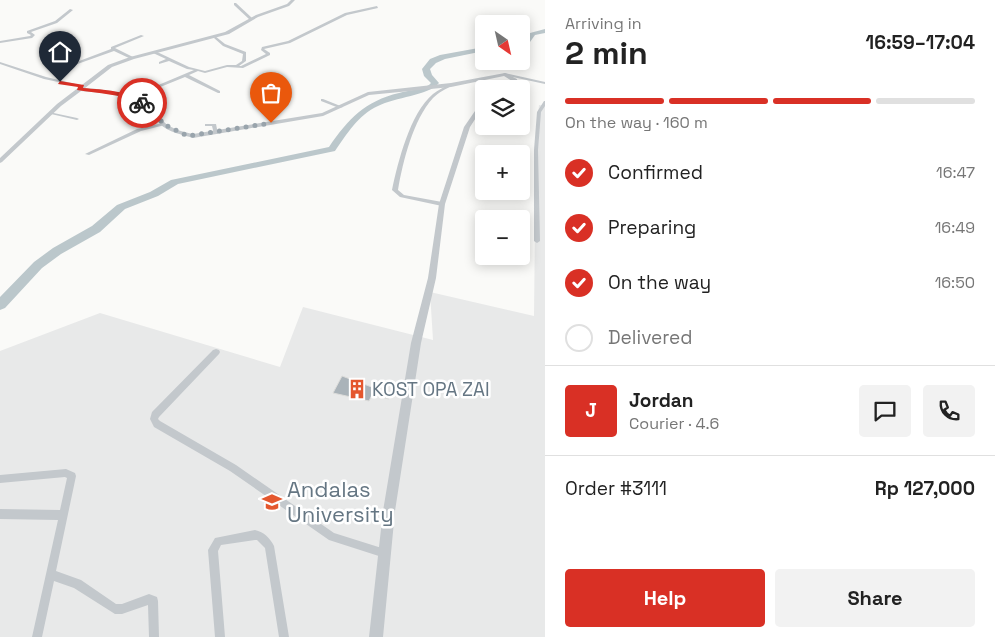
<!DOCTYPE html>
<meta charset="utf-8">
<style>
body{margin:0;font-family:"Space Grotesk",sans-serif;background:#f2f2f2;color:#222;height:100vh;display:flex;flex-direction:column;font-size:19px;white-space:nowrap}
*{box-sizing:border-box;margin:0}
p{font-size:16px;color:#767676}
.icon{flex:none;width:28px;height:28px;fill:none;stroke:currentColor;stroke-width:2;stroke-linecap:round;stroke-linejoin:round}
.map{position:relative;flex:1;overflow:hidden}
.panel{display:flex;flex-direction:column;background:#fff;width:450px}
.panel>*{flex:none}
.needle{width:32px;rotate:146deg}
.controls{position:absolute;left:475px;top:15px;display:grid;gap:10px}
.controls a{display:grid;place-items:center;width:55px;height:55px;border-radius:5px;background:#fff;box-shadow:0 2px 12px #0003;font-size:25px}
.pin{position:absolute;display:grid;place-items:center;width:42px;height:42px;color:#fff;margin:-51px -21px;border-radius:50% 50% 50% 0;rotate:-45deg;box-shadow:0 0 5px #0007}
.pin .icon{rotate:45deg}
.courier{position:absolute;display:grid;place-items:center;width:50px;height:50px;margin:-25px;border:4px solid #d93025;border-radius:50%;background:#fff;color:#222;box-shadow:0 1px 6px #0007}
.overview em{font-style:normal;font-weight:700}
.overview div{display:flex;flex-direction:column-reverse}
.overview{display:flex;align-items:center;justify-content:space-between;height:85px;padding:0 20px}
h1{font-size:32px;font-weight:700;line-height:38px}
.bar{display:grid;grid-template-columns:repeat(4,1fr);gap:8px 5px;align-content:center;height:60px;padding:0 20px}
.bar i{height:6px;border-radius:4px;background:#e0e0e0}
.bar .current{background:#d93025}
.bar p{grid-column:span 4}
.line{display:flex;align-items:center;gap:12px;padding:0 20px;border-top:1px solid #e0e0e0}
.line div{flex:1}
.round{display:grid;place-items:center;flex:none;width:52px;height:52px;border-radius:5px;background:#f2f2f2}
ol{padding:0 20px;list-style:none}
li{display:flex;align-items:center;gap:15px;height:55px}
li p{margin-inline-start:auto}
li .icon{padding:5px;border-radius:50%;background:#d93025;color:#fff;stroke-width:4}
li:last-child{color:#767676}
li i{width:28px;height:28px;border:2px solid #e0e0e0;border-radius:50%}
.button{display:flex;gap:10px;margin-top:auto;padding:10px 20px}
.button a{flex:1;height:58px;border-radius:5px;background:#d93025;color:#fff;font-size:20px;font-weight:700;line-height:58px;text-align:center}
.button a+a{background:#f2f2f2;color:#222}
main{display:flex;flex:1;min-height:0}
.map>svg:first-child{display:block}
.built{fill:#e8e9e9}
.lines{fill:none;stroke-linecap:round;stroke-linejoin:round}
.river{fill:#bbc7cb;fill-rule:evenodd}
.building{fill:#aab3b9;stroke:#dcdcda}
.minor{fill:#c3c8cc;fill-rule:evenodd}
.tertiary{fill:#c3c8cc;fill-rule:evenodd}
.route{fill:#d93025}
.done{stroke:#99a4ac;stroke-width:5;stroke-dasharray:0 9}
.labels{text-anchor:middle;stroke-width:5;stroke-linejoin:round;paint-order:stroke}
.poi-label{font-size:19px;fill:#657683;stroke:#fff;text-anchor:start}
.near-poi-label{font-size:22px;fill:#657683;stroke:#fff;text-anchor:start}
</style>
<main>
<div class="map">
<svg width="545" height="637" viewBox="0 0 545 637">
<rect width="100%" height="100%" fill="#fafaf8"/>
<!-- built -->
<polygon class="built" points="539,105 545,106 545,637 0,637 0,351 100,313 280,367 303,307 433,340 430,292 534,316 536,134"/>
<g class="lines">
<!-- river -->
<g class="river">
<polygon points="545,29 545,33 535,35 530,42 521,46 521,41 525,40 530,33"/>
<path d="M 484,47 L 484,51 L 445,59 L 436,63 L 430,69 L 432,75 L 439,83 C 428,96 395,97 378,106 C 358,115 347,134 335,151 L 178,184 L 158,196 L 125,209 L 100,232 L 61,254 L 42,268 L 5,308 L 0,310 L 0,297 L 34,262 L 53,248 L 92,226 L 117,205 L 150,192 L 171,180 L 329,147 C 348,119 365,101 399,93 C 409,90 420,90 429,85 L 431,83 L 424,76 L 422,69 L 430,59 L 440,55 Z"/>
</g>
</g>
<!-- building -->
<polygon class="building" points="342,376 388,393 389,399 372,395 369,401 333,393"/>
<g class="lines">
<!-- minor -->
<g class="minor">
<polygon points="234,3 236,3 252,18 252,20 250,20 234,5"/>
<polygon points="377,6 378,8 347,15 290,43 264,49 270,53 270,55 243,68 227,67 205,73 198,71 189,75 220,91 220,93 218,93 185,77 133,98 130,97 194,70 187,69 169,61 159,64 159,62 166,59 153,53 153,51 155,51 189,67 205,71 227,65 236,65 242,61 243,54 223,46 214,38 215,36 225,44 246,52 246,61 239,66 241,66 266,54 261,50 262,47 288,41 345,13"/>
<polygon points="70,9 73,10 57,23 31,32 35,35 32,38 0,43 0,41 30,36 31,35 27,33 27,31 55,21"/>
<polygon points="141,35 144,36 115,48 133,57 133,59 131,59 114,51 69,67 66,66 111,49 111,47"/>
<polygon points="0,62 46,77 84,86 82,87 44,79 0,64"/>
<polygon points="505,73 545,82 545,84 504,75 503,74"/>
<path d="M 450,84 L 453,85 C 446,89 439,92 433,98 C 413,120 403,161 398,190 L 404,195 L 442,202 L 445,204 L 442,206 L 400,197 L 392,190 C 398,162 410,113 433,94 C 438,90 444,87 450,84 Z"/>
<polygon points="321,99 323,99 343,107 339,108 321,101"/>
<polygon points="544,101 545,101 545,106 541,112 538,150 540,241 537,243 534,241 534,150 537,112"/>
<polygon points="49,112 77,118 79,119 77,120 51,114 49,113"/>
<polygon points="163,123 165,123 165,125 141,131 89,155 85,154 137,129"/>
<polygon points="205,124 216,124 218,134 214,134 212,126 205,126"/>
<polygon points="216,349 219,350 220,352 219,354 159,417 158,419 160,421 236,465 334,533 388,550 390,553 388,556 385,558 329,540 230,471 154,427 150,419 152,412 213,350"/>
<polygon points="66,469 75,473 76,476 56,571 81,580 116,604 122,604 149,594 157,597 158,601 159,637 149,637 148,605 122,614 115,614 74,588 54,581 42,637 32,637 58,520 0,519 0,509 60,510 67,478 65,477 0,483 0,475"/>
<path d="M 255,530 C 264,532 270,538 274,546 L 289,637 L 279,637 L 265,548 L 257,540 L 255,540 L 221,545 L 218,551 L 225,637 L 215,637 L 208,550 L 215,538 Z"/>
</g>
<!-- tertiary -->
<g class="tertiary">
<path d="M 291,0 L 295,0 L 289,6 L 258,17 L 229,34 L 134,59 L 112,67 L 85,88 C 110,90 135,93 155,109 C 160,112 161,118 164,122 C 171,129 184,132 193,134 L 322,113 L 368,92 L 451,83 L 505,73 L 517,79 L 518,84 L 511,89 L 505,89 L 512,83 L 512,81 L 504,76 L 451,87 L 369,95 L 323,116 L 193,138 C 183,135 168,132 160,124 C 157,121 156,115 152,111 C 132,95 106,93 81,91 L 61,106 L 2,162 L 0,163 L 0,158 L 57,104 L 108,65 L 130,57 L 225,32 L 256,15 L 287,4 Z"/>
<polygon points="484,106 484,110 479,113 470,127 445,204 436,278 421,343 395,511 383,637 369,637 383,511 411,343 428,278 439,204 464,127 475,111"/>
</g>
</g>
<!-- route -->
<path class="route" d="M 60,81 L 84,85 L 83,88 C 104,90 128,90 145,103 L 140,104 C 120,93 99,94 77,90 L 78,87 L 58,84 Z"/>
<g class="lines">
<!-- done -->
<polyline class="done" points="142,103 155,111 163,124 188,136 271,123"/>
</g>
<!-- icons -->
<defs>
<symbol id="building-bare" viewBox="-9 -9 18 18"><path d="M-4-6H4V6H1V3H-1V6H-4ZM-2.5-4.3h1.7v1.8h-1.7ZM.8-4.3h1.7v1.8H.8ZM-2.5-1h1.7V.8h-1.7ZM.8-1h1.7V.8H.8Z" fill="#e4572e" stroke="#fff" stroke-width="2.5" paint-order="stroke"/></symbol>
<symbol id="university-bare" viewBox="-9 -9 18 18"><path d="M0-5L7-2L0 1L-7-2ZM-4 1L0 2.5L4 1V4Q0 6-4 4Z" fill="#e4572e" stroke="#fff" stroke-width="2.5" paint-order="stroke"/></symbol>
</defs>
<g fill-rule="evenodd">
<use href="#building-bare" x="343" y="375" width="28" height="28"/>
<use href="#university-bare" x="258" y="488" width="28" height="28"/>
</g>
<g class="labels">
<!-- poi labels -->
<g class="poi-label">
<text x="372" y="396">KOST OPA ZAI</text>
</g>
<!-- near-poi labels -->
<g class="near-poi-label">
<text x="287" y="497">Andalas<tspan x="287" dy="25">University</tspan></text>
</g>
</g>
</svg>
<div class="controls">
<a><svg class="needle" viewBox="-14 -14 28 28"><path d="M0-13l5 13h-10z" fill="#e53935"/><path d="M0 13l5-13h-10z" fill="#767676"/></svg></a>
<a><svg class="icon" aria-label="layers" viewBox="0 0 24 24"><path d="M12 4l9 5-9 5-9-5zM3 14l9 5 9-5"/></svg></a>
<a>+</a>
<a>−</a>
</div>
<div class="pin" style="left:271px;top:123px;background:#ea580c"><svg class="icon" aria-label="bag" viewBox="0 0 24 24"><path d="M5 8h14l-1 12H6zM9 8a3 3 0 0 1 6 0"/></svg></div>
<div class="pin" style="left:60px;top:82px;background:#1f2937"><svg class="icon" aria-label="home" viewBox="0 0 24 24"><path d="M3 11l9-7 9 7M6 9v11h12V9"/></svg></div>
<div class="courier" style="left:142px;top:103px"><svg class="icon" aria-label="bike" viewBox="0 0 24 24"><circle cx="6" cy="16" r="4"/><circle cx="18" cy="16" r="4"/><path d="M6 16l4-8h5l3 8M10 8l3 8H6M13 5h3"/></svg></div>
</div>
<section class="panel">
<div class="overview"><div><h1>2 min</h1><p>Arriving in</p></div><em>16:59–17:04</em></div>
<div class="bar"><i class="current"></i><i class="current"></i><i class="current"></i><i></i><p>On the way · 160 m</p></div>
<ol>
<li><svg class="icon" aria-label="check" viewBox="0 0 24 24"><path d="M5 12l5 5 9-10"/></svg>Confirmed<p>16:47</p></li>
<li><svg class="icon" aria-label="check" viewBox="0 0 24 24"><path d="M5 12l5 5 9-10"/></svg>Preparing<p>16:49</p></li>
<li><svg class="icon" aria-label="check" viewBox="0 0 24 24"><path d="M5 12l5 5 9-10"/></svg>On the way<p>16:50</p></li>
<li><i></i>Delivered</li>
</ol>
<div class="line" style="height:90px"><b class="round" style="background:#d93025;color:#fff">J</b><div><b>Jordan</b><p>Courier · 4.6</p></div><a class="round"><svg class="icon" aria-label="chat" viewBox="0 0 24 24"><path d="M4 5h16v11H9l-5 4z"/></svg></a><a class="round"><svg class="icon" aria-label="phone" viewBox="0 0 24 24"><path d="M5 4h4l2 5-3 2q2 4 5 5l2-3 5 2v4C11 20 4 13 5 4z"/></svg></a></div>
<div class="line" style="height:65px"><div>Order #3111</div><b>Rp 127,000</b></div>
<div class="button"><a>Help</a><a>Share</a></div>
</section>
</main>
